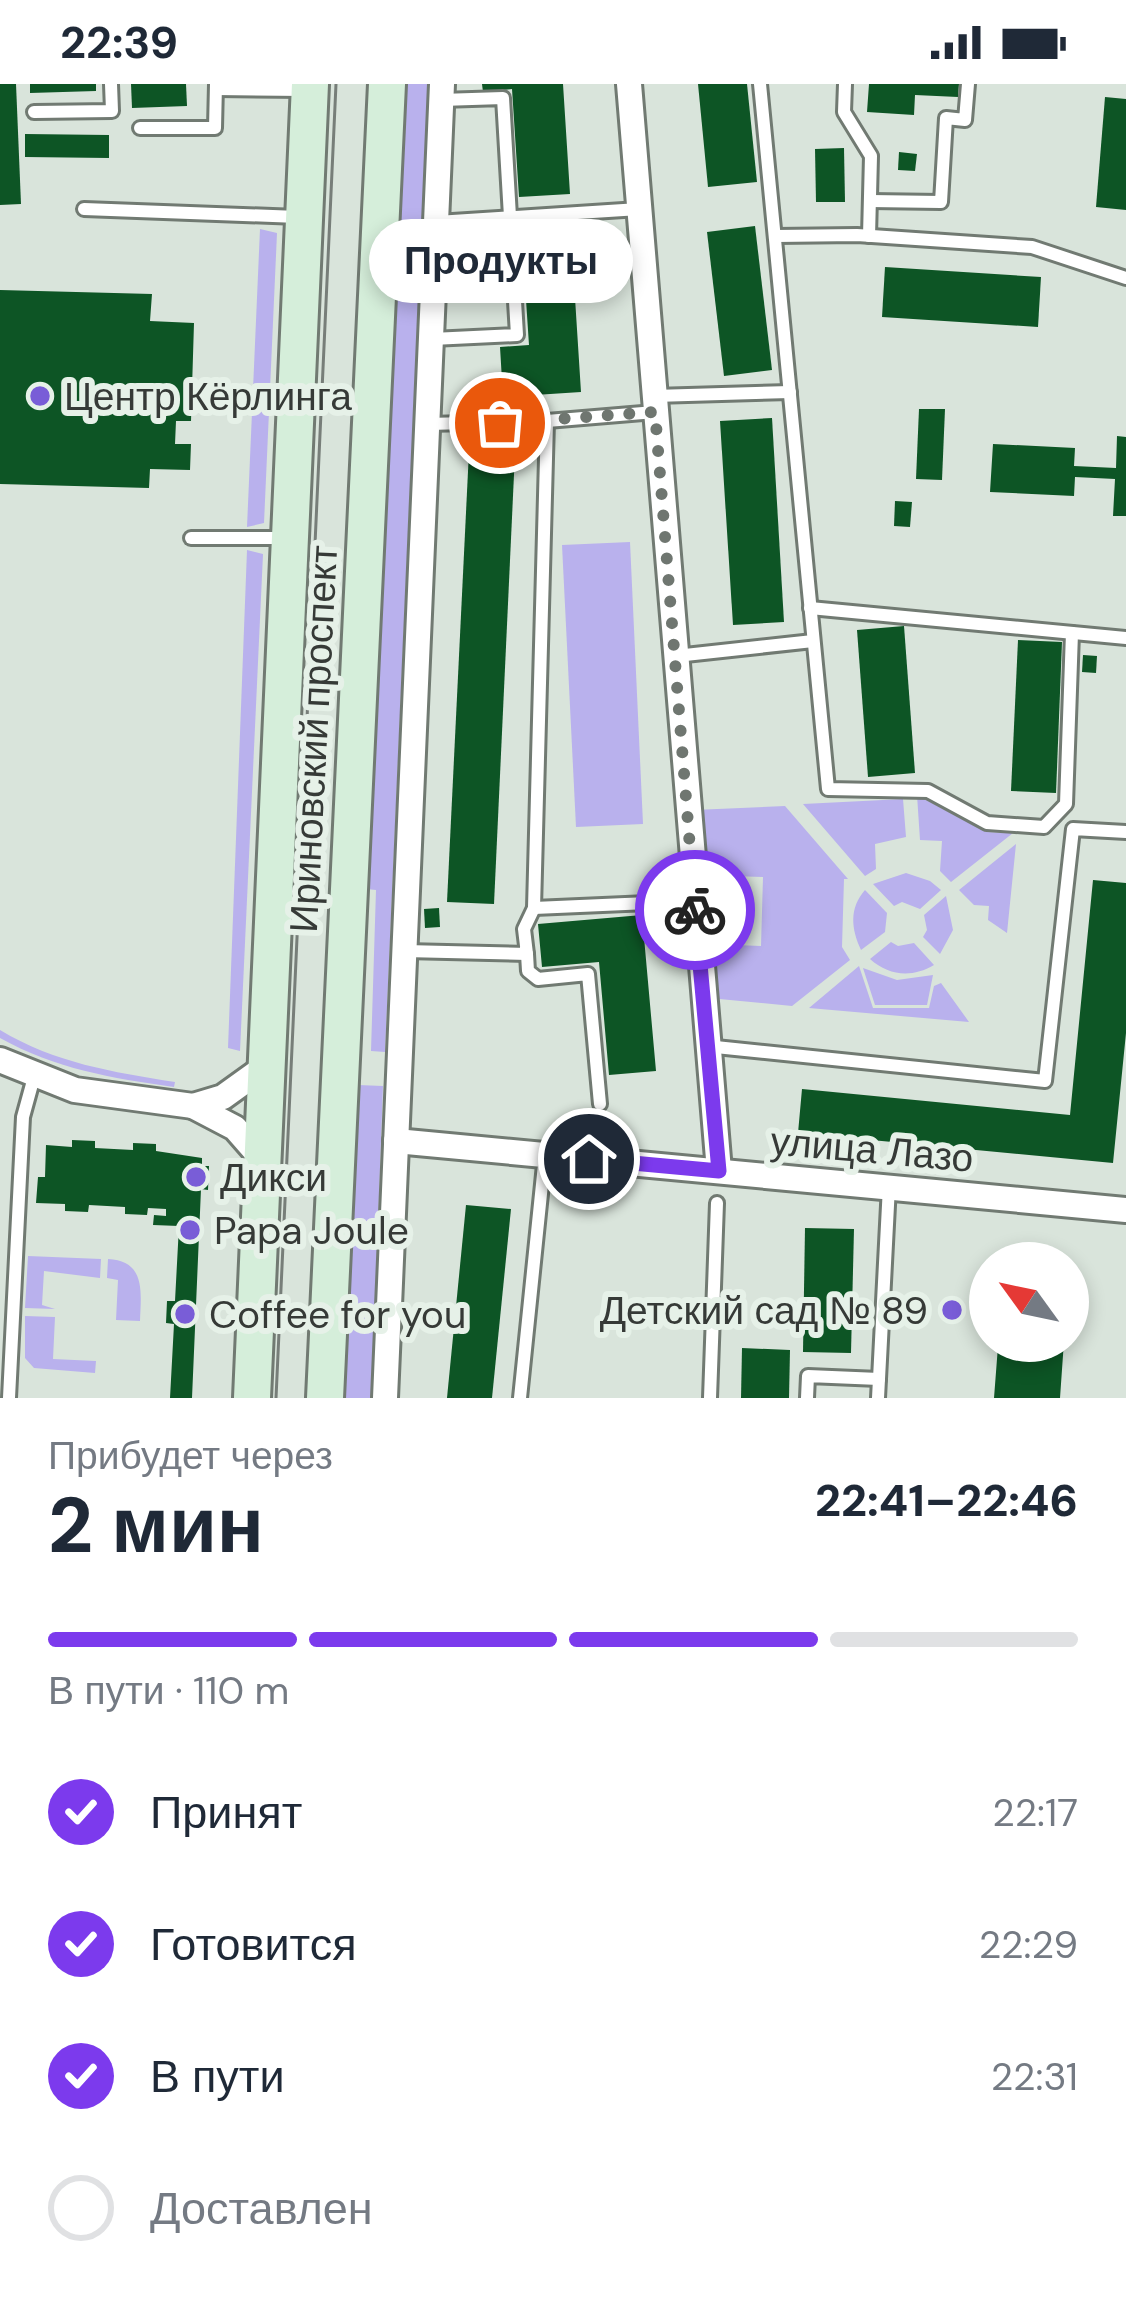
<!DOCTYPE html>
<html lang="ru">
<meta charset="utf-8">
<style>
body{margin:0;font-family:"DM Sans",sans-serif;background:#f6f6f7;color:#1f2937;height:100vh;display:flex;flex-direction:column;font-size:45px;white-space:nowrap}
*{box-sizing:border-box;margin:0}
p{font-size:39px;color:#747a83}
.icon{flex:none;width:66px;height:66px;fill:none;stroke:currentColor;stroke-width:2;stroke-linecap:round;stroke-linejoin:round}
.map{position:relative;height:1314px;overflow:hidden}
.panel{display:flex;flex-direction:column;background:#fff;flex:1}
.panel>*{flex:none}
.needle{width:78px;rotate:303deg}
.controls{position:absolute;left:969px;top:1158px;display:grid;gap:24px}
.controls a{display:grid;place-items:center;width:120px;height:120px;border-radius:50%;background:#fff;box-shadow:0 6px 18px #0003;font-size:60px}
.pin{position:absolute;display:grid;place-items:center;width:102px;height:102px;color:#fff;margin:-51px;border:6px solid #fff;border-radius:50%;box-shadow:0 3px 12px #0007}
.courier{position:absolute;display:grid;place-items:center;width:120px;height:120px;margin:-60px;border:9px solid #7c3aed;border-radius:50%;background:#fff;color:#222;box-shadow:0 3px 15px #0007}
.bubble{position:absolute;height:84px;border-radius:42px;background:#fff;box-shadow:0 6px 18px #0003;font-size:39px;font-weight:800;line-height:84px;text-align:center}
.headline em{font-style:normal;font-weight:800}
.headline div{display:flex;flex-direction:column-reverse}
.headline{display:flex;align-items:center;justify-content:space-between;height:204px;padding:0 48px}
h1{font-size:78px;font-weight:800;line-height:90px}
.bar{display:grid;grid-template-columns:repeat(4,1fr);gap:18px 12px;align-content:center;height:144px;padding:0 48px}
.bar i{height:15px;border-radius:9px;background:#e0e1e3}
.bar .on{background:#7c3aed}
.bar p{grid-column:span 4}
ol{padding:0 48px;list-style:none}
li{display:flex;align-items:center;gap:36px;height:132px}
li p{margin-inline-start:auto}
li .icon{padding:12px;border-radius:50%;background:#7c3aed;color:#fff;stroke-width:4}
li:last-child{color:#747a83}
li i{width:66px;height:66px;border:6px solid #e0e1e3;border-radius:50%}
.status{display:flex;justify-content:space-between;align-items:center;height:84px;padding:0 60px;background:#fff;direction:ltr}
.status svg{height:33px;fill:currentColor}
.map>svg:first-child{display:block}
.green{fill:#b9b1ed}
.building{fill:#0d5525}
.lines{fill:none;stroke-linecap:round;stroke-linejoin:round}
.lane-casing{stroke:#717a72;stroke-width:18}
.street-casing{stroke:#717a72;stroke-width:30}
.secondary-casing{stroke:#717a72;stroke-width:42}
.lane{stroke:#fff;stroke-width:12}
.street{stroke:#fff;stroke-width:24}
.secondary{stroke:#d5eeda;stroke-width:36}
.tram{stroke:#777e79;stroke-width:3}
.done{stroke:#6f7670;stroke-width:12;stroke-dasharray:0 21.6}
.route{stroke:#7c3aed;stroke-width:15}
.poi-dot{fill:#795dd7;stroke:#e6f1e8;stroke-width:4.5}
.labels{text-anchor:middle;stroke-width:12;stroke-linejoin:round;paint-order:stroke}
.poi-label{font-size:39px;fill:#363a37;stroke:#e6f1e8;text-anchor:start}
.street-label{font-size:39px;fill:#363a37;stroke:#e6f1e8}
</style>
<div class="status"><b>22:39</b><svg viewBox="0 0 49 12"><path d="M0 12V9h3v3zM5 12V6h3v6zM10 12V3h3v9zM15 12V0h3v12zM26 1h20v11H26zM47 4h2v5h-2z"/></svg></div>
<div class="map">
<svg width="1126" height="1314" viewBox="0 0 1126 1314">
<rect width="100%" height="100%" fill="#d9e4db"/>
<!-- green -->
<g class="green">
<polygon points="400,0 428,0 385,968 371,967 376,806 366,805"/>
<polygon points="260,145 277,149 264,439 247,443"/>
<polygon points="630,458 643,740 576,743 562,461"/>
<polygon points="247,466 263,470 240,967 228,964"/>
<polygon points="917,711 986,748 1013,749 951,798 940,787 942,757 920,756"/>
<polygon points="903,715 906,753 875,760 876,785 865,792 803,720"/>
<polygon points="785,722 848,795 844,795 842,863 850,876 792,922 709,914 701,822 732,822 735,861 761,862 763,793 730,792 730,806 701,807 694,726"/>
<polygon points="1016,760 1007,849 988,836 989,822 974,821 959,806"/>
<polygon points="906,789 930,797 941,806 920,825 902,818 894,822 873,800"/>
<path d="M 865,806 L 887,829 L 885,848 L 861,866 C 851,845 849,824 865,806 Z"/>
<polygon points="946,812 953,846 940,870 923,853 927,846 924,831"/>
<path d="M 891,858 L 898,862 L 914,859 L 934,881 C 912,894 889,892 870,875 Z"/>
<polygon points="859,882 873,924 929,924 934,902 941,899 969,938 809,924"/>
<polygon points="863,884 897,896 933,891 927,921 875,921"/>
<path d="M 0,946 C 55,979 112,988 175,998 L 174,1003 C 111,994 56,985 0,954 Z"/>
<polygon points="358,1001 383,1002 375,1222 361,1221 360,1233 374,1235 371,1314 344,1314"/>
<polygon points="28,1172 101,1175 100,1194 44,1187 42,1221 55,1225 25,1224"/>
<path d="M 108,1175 C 146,1177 141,1208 140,1237 L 116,1236 L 118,1196 L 107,1194 Z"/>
<polygon points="25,1232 55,1233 53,1275 96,1277 95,1289 34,1284 25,1274"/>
</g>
<!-- building -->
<g class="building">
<polygon points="0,0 16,0 21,120 0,121"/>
<polygon points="30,0 96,0 96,7 30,9"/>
<polygon points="131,0 186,0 187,22 132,24"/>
<polygon points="482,0 563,0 570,110 519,113 512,5 483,8"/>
<polygon points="698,0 747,0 757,98 708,103"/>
<polygon points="869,0 959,0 958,13 915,11 914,31 867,28"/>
<polygon points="1105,13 1126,15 1126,126 1096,123"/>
<polygon points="25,50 109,51 109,74 25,73"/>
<polygon points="844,64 845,118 816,118 815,65"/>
<polygon points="899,68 917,70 915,87 898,86"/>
<polygon points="755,142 772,286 724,292 707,148"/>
<polygon points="571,151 581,308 503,313 500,263 529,261 522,155"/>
<polygon points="885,183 1041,193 1038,243 882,233"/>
<polygon points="0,206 152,210 150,237 194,239 191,337 176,337 175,360 191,360 190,386 150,385 149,404 0,400"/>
<polygon points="919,325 945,325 942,396 916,395"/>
<polygon points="772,334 784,538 733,541 720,337"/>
<polygon points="1117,352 1126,353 1126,432 1113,432 1115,395 1075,393 1074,412 990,408 993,360 1075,364 1074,382 1116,384"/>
<polygon points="469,367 515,369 494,820 447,818"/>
<polygon points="895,417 912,418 910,443 894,442"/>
<polygon points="904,542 915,689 868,693 857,546"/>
<polygon points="1018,556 1062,558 1056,709 1011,707"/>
<polygon points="1083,571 1097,572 1096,589 1082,588"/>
<polygon points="1093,796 1126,799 1126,949 1113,1079 798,1049 802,1005 1070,1031"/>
<polygon points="439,824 440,843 425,844 424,825"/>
<polygon points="642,831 656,987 609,991 599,878 542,883 538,840"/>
<polygon points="72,1056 95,1057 95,1064 133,1066 133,1059 156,1060 156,1067 202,1074 202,1082 209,1082 208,1106 201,1105 192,1314 170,1314 174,1240 166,1239 167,1217 175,1217 179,1142 153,1141 154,1131 166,1132 166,1125 148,1124 147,1131 125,1130 125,1123 89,1121 88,1128 65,1127 65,1120 36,1119 38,1093 45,1093 46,1061 72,1063"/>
<polygon points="466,1121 511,1125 492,1314 447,1314"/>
<polygon points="805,1144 854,1145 851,1269 803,1268"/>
<polygon points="1023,1257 1064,1257 1060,1314 994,1314 998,1262 1022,1263"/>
<polygon points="742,1264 790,1266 789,1314 741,1314"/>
</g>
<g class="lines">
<defs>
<g id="lane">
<polyline points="760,0 828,705 928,707 987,739 1044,743 1066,720 1072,549"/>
<polyline points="845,0 844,28 871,72 869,152"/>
<polyline points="216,5 304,6"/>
<polyline points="34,28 112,27 111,0"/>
<polyline points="140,44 215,44 216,0"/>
<polyline points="870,117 941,118 946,34 965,36 968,0"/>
<polyline points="84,125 298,133"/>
<polyline points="437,138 639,125"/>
<polyline points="776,152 857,151 1032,163 1126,194"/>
<polyline points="432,255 517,251 503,14 441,16"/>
<polyline points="654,312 790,308"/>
<polyline points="427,340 547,337 655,328"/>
<polyline points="191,454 283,454"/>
<polyline points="810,524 1126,554"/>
<polyline points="676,572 813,557"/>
<polyline points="534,824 694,817"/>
<polyline points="405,867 527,870 524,845 534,824 547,337"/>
<polyline points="527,870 528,887 538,895 588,890 600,1020"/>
<polyline points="706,962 1045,997 1073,745 1126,748"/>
<polyline points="9,1314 23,1033 34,993"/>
<polyline points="520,1314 545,1071"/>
<polyline points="710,1314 717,1119"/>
<polyline points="807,1314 808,1292 879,1295"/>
<polyline points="878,1314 889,1102"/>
</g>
<g id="street">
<polyline points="629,0 719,1087"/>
<polyline points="0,976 75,1006 193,1022"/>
<polyline points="396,1057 1126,1126"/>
<polyline points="263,1076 235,1044 193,1022 223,1013 269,980"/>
<polyline points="385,1314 442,0"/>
</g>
<g id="secondary">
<polyline points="252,1314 310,0"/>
<polyline points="325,1314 387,0"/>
</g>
</defs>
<!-- lane casing -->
<use href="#lane" class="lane-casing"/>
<!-- street casing -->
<use href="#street" class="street-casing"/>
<!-- secondary casing -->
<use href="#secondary" class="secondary-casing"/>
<!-- lane -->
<use href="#lane" class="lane"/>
<!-- street -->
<use href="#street" class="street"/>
<!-- secondary -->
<use href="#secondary" class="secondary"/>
<!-- tram -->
<polyline class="tram" points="276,1314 336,0"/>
</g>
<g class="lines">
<!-- done -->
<polyline class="done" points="500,339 655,328 695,826"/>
<!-- route -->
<polyline class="route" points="589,1075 719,1087 695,826"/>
</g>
<!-- markers -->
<g class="poi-dot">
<circle cx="40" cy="312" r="12"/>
<circle cx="196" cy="1093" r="12"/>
<circle cx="190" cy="1146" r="12"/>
<circle cx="952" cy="1226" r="12"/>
<circle cx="185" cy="1230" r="12"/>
</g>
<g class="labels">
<!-- poi labels -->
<g class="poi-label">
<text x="64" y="326">Центр Кёрлинга</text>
<text x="220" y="1107">Дикси</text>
<text x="214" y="1160">Papa Joule</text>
<text x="928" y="1240" text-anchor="end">Детский сад № 89</text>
<text x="209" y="1244">Coffee for you</text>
</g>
<!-- street labels -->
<g class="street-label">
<text transform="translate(313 655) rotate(-87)" y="14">Ириновский проспект</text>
<text transform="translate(872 1065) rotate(5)" y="14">улица Лазо</text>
</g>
</g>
</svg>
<div class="controls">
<a><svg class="needle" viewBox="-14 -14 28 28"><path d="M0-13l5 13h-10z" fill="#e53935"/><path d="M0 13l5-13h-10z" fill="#747a83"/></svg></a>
</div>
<div class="pin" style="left:500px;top:339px;background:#ea580c"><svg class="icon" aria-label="bag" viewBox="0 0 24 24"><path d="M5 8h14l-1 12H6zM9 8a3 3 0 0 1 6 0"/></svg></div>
<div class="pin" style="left:589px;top:1075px;background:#1f2937"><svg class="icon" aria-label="home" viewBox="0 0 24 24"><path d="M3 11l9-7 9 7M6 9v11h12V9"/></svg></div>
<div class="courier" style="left:695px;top:826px"><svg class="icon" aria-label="bike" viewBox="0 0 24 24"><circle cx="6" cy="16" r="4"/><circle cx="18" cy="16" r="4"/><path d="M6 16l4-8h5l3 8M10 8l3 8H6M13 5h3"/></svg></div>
<div class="bubble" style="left:369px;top:135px;width:264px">Продукты</div>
</div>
<section class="panel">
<div class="headline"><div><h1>2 мин</h1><p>Прибудет через</p></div><em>22:41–22:46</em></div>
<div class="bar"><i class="on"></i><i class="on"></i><i class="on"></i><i></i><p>В пути · 110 m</p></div>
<ol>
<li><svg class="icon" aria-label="check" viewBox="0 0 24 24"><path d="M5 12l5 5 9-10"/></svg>Принят<p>22:17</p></li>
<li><svg class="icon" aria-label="check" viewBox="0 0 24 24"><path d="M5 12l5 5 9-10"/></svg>Готовится<p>22:29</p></li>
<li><svg class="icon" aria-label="check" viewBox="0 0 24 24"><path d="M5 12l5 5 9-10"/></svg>В пути<p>22:31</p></li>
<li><i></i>Доставлен</li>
</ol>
</section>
